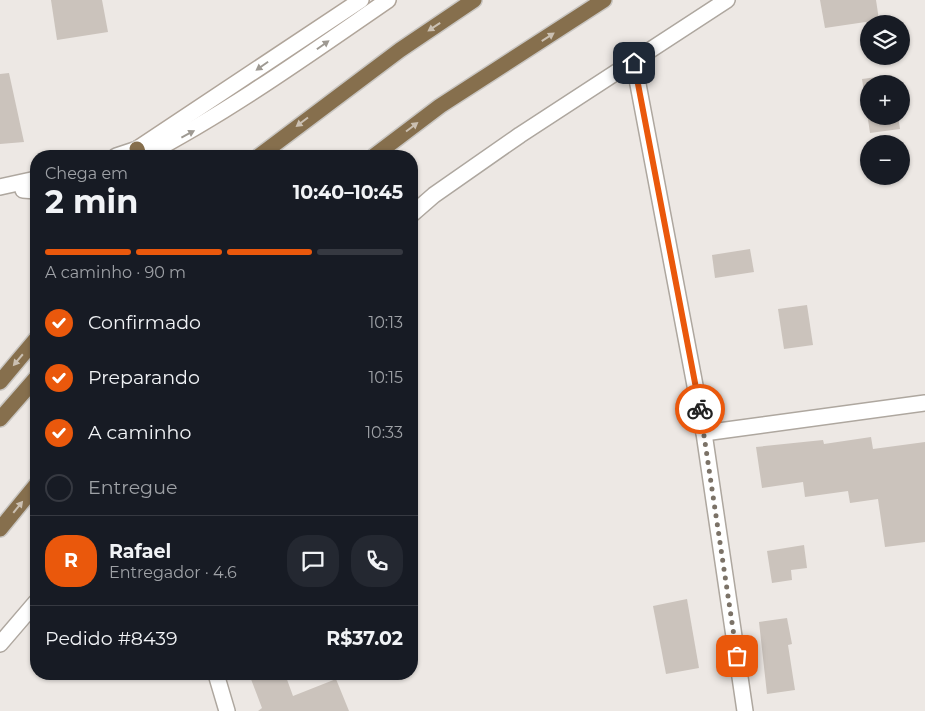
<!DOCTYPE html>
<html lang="pt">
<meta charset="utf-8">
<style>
body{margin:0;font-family:Montserrat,sans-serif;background:#242831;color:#f1f3f6;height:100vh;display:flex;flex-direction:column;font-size:19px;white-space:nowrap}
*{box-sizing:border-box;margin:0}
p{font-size:16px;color:#9ea1a6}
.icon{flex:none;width:28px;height:28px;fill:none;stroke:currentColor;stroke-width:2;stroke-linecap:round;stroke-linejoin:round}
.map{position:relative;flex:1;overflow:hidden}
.panel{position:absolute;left:30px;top:150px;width:388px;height:530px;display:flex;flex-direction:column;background:#171b24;border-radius:20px;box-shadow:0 1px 4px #0004}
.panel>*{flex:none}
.tools{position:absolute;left:860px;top:15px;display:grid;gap:10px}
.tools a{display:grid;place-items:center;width:50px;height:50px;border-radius:50%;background:#171b24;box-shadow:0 1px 4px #0004;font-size:25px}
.pin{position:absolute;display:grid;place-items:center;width:42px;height:42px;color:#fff;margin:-21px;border-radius:10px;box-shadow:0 2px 8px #0006}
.courier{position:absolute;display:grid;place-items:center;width:50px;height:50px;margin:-25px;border:4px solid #ea580c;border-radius:50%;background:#fff;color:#222;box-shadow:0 1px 6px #0007}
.head em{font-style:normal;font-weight:700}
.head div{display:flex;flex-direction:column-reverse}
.head{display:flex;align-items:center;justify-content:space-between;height:85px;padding:0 15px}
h1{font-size:32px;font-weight:700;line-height:38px}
.bar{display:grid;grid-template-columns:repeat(4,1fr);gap:8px 5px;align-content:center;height:60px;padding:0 15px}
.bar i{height:6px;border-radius:4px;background:#363941}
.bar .current{background:#ea580c}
.bar p{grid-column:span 4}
.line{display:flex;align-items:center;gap:12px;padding:0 15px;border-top:1px solid #363941}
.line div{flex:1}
.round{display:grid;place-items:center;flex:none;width:52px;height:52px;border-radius:20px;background:#242831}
ol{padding:0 15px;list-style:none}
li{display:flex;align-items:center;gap:15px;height:55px}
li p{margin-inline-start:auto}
li .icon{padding:5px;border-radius:50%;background:#ea580c;color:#fff;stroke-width:4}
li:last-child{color:#9ea1a6}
li i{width:28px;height:28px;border:2px solid #363941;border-radius:50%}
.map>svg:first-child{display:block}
.building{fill:#cbc3bc}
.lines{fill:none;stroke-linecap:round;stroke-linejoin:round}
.service-casing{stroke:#aea79f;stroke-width:18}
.minor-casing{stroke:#aea79f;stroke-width:18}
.tertiary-casing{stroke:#aea79f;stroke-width:18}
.secondary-casing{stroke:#b0a59a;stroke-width:18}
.trunk-casing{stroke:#c9c6c2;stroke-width:18}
.service{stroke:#fff;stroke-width:15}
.minor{stroke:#fff;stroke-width:15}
.tertiary{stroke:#fff;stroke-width:15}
.secondary{stroke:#fff;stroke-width:15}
.trunk{stroke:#866f4d;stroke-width:15}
.oneway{fill:#cbc0b2}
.oneway2{fill:#9e9992}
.done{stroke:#7b7267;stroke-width:5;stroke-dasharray:0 9}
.route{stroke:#ea580c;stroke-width:6}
</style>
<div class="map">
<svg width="925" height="711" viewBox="0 0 925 711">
<rect width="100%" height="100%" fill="#ede8e4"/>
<!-- building -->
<g class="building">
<polygon points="51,0 102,0 108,32 57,40"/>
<polygon points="820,0 876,0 879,20 825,28"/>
<polygon points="9,73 24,142 0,144 0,74"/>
<polygon points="892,75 893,84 869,84 869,116 898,116 900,129 870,133 862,79"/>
<polygon points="750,249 754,272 715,278 712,255"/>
<polygon points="807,305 813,345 784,349 778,309"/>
<polygon points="871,437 873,449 925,442 925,542 885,547 878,499 850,503 848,491 805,497 803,482 762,488 756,447 823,440 824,444"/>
<polygon points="804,545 807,568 791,570 792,580 772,583 767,551"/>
<polygon points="687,599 699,668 666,674 653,606"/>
<polygon points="787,618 792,644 788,645 795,690 767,694 759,622"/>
<polygon points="249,674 285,674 293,696 336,679 349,711 258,711 262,708"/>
</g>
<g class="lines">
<defs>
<polyline id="service" points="216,674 227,711"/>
<g id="minor">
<polyline points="634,63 704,433 745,711"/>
<polyline points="116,156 137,149"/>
<polyline points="0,187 36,179"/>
<polyline points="23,190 36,191"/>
<polyline points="704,433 925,403"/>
</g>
<g id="tertiary">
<polyline points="411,215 434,195 520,135 727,0"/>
<polyline points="0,644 36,602"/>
</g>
<g id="secondary">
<polyline points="137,149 361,0"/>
<path d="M 144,156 C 230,111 308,55 388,0"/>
</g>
<g id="trunk">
<polyline points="137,149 139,156"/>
<polyline points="259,156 400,50 474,0"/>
<polyline points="374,156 440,106 604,0"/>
<polyline points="0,382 36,339"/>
<polyline points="0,419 36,378"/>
<polyline points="0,529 36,485"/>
</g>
</defs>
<!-- service casing -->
<use href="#service" class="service-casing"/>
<!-- minor casing -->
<use href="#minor" class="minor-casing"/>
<!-- tertiary casing -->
<use href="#tertiary" class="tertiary-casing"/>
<!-- secondary casing -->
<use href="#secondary" class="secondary-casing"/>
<!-- trunk casing -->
<use href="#trunk" class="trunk-casing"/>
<!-- service -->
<use href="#service" class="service"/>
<!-- minor -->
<use href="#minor" class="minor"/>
<!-- tertiary -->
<use href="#tertiary" class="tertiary"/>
<!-- secondary -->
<use href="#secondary" class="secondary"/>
<!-- trunk -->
<use href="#trunk" class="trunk"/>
</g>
<!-- one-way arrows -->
<defs><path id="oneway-solid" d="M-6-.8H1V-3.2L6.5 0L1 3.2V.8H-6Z" transform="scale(1.25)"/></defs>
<g class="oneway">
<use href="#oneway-solid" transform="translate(434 27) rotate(146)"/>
<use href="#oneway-solid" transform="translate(548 37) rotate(-33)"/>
<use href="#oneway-solid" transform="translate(302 122) rotate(143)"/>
<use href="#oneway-solid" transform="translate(412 127) rotate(-37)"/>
<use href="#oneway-solid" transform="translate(18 360) rotate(130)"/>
<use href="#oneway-solid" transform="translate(18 507) rotate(-51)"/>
</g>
<g class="oneway2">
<use href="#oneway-solid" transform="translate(323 45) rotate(-35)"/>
<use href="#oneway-solid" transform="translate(262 66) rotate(145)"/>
<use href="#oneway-solid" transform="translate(188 134) rotate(-28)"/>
</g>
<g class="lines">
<!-- done -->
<polyline class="done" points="700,409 737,656"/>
<!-- route -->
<polyline class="route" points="634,63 700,409"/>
</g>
</svg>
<div class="tools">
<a><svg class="icon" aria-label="layers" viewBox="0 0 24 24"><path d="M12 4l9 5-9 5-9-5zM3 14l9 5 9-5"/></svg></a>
<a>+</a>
<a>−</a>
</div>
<div class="pin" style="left:737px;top:656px;background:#ea580c"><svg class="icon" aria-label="bag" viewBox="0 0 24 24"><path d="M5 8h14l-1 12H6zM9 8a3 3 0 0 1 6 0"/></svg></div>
<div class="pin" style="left:634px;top:63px;background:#1f2937"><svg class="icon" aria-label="home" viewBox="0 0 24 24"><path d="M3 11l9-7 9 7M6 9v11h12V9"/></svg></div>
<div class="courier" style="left:700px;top:409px"><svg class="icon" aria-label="bike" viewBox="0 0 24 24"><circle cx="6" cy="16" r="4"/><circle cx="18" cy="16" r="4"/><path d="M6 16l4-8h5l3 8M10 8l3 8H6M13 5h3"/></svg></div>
<section class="panel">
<div class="head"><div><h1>2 min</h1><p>Chega em</p></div><em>10:40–10:45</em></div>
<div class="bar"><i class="current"></i><i class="current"></i><i class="current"></i><i></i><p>A caminho · 90 m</p></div>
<ol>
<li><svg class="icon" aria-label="check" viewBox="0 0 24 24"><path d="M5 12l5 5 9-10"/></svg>Confirmado<p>10:13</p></li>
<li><svg class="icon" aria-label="check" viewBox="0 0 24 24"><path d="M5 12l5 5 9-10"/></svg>Preparando<p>10:15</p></li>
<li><svg class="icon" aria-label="check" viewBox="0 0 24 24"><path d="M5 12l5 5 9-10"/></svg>A caminho<p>10:33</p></li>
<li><i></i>Entregue</li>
</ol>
<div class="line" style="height:90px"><b class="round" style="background:#ea580c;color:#fff">R</b><div><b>Rafael</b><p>Entregador · 4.6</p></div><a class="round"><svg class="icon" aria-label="chat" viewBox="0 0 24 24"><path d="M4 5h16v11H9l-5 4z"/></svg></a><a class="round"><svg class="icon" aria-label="phone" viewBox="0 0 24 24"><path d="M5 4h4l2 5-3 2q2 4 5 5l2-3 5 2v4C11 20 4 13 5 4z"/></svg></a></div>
<div class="line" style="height:65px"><div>Pedido #8439</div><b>R$37.02</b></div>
</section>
</div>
